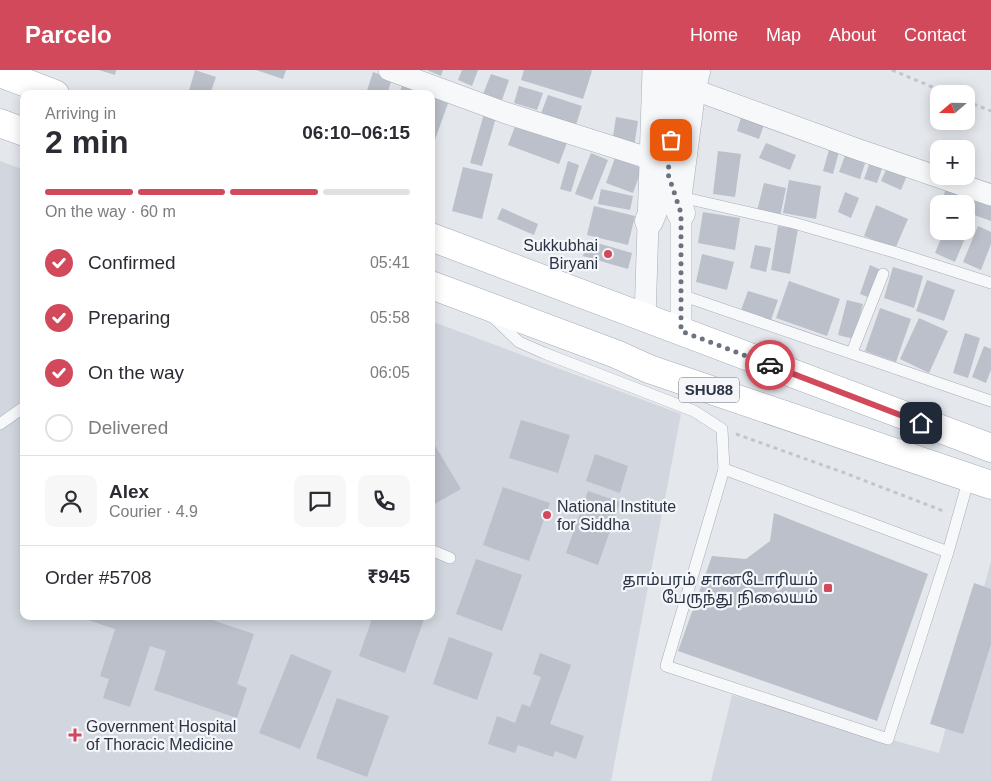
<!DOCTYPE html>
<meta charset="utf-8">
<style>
body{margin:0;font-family:Arial,"Noto Sans Tamil",sans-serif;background:#f7f7f7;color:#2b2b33;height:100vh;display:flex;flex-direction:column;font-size:19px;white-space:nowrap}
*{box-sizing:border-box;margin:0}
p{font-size:16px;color:#7c7c81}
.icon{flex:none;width:28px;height:28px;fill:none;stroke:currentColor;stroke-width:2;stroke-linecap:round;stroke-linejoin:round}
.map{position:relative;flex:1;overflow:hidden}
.side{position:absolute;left:20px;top:20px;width:415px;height:530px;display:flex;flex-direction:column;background:#fff;border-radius:10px;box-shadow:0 2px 12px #0003}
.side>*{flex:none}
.needle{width:32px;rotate:250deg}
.buttons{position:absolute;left:930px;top:15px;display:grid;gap:10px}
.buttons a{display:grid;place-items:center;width:45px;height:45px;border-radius:10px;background:#fff;box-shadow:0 2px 12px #0003;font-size:25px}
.pin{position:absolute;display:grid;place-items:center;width:42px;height:42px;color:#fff;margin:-21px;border-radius:10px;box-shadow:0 2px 8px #0006}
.courier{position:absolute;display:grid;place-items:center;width:50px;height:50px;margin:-25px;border:4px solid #d1495b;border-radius:50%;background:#fff;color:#222;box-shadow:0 1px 6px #0007}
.summary em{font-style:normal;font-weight:800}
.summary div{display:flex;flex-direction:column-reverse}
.summary{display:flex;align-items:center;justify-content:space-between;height:85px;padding:0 25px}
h1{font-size:32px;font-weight:800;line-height:38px}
.bar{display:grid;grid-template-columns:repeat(4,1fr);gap:8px 5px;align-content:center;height:60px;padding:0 25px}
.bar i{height:6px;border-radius:4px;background:#e1e1e2}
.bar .on{background:#d1495b}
.bar p{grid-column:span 4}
.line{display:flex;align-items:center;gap:12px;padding:0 25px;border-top:1px solid #e1e1e2}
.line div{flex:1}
.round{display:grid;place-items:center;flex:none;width:52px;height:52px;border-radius:10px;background:#f7f7f7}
ol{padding:0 25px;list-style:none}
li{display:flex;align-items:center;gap:15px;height:55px}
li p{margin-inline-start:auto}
li .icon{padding:5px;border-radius:50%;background:#d1495b;color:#fff;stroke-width:4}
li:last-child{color:#7c7c81}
li i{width:28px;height:28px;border:2px solid #e1e1e2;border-radius:50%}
header{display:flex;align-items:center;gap:30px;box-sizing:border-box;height:70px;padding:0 25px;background:#d1495b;color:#fff}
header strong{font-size:24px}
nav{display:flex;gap:28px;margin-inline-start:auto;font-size:18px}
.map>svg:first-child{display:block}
.built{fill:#d2d6de}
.building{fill:#bbc0ca}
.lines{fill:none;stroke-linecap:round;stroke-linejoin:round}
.service-casing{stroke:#a9aeb7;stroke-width:12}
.minor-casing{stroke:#a9aeb7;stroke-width:22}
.tertiary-casing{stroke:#a9aeb7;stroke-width:29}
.primary-casing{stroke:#a3abb8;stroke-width:29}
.path{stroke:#c2c5cb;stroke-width:3;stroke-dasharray:4 4;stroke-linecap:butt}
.service{stroke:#f7f8fa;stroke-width:11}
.minor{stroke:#f7f8fa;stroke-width:21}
.tertiary{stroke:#f7f8fa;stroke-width:28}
.primary{stroke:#fff;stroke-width:28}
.done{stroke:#6c737f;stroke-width:5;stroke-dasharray:0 9}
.route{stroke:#d1495b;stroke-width:6}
.poi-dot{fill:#d1495b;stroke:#f4f6f9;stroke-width:2}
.labels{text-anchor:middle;stroke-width:4.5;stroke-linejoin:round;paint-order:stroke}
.shield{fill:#f4f6f9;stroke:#676e7b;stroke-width:1}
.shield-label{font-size:15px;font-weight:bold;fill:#2b3445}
.poi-label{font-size:16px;fill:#2b3445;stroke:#f4f6f9;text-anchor:end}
</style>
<header>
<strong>Parcelo</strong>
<nav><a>Home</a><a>Map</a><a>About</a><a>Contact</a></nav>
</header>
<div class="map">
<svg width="991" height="711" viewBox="0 0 991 711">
<rect width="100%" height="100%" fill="#e4e7ec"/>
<!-- built -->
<g class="built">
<polygon points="0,91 24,100 24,546 431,546 431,251 681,344 611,711 0,711"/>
<polygon points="991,491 991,711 711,711 732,625 939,683"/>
</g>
<!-- building -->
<g class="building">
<polygon points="99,0 116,0 115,5"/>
<polygon points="195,0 216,7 210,24 188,24"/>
<polygon points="256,0 286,0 283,9"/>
<polygon points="427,0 443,0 441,6"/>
<polygon points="462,0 478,0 472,16 458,10"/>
<polygon points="524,0 590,0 592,1 583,29 521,10"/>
<polygon points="373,2 392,9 387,24 366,24"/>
<polygon points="491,4 509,10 502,30 483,24"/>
<polygon points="405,8 451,25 432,78 431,24 399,24"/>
<polygon points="519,16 543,23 537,40 514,33"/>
<polygon points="548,25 582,36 575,58 540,46"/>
<polygon points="485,40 497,44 482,96 470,93"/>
<polygon points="742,44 765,52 759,69 737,61"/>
<polygon points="616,47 638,51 634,77 612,73"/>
<polygon points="517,51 568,70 559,94 508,75"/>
<polygon points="766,73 796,85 790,100 759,88"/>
<polygon points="830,76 840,78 833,104 823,101"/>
<polygon points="718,81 741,84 735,127 713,124"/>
<polygon points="591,83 608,90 592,130 575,124"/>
<polygon points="846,83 866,90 860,109 839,102"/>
<polygon points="615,88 642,98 633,123 606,113"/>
<polygon points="871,89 884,93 877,113 864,109"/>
<polygon points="568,91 579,95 571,122 560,119"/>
<polygon points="888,95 908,103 901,120 881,111"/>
<polygon points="463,97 493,104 482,149 452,141"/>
<polygon points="789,110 821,116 816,149 783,143"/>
<polygon points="764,113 786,118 780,147 757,141"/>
<polygon points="947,115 991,130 991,151 966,142 966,134 941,134"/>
<polygon points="601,119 633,126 630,140 598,134"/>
<polygon points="845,122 859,128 851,148 838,142"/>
<polygon points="876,135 908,149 895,179 864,166"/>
<polygon points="594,136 635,146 628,175 587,165"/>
<polygon points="502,138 538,154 534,165 497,149"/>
<polygon points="703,142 740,148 735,180 698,173"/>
<polygon points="966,155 970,156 955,192 935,183 944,161 966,161"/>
<polygon points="778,156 798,159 790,204 771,200"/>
<polygon points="978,156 991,162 991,174 981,200 963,192"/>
<polygon points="587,170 632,183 628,199 583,186"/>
<polygon points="755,175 771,178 766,202 750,198"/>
<polygon points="702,184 734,192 727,220 696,212"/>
<polygon points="870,195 881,200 870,228 860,224"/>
<polygon points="893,197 923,206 914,238 884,228"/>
<polygon points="927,210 955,220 944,251 916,241"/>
<polygon points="789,211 840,229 827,266 776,248"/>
<polygon points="748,221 778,230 771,250 741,240"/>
<polygon points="847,230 863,234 854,269 838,265"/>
<polygon points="880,238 911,249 896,292 865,281"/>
<polygon points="919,248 948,261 929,303 900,289"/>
<polygon points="965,263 980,268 968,308 953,303"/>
<polygon points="984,276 991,279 991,300 986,313 972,307"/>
<polygon points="521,350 570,365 558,403 509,388"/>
<polygon points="431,369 461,419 431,436"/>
<polygon points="595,384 628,396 620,423 586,411"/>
<polygon points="503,417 550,433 529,491 483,475"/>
<polygon points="588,421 620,432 598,495 566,483"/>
<polygon points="774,443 928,504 877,651 678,581 712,486 746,489 770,471"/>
<polygon points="476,489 522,505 502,561 456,544"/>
<polygon points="974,513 991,519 991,574 963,664 930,654"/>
<polygon points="85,546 200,546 254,564 237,614 247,618 237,648 154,620 166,581 150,576 130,637 103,628 109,609 100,606 115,559 85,549"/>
<polygon points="373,546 418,546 424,549 405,603 359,586"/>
<polygon points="449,567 493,583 477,630 433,614"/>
<polygon points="540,583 571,595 550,654 584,666 576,689 555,681 553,687 518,675 515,683 488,674 497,646 515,653 522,634 530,637 541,607 533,604"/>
<polygon points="291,584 332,601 300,679 259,663"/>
<polygon points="337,628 389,646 367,707 316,688"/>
</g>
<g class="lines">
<defs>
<g id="service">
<polyline points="681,127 794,153 894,182 991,213"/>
<polyline points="681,225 991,331"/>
<polyline points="492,246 519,272 544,283 694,341 722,359 724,399"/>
<polyline points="852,282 883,204"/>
<polyline points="0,354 24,337"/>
<polyline points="431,480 450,488"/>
<polyline points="948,482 724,399 666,596 888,669 948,482 969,408"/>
</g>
<g id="minor">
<polyline points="389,0 506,43 651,89"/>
<polyline points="695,20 854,78 991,125"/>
<polyline points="645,248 653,0"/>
<polyline points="681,261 681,127 695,20 700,0"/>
</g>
<g id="tertiary">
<polyline points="668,104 676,0"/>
<polyline points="649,151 668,104 681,143"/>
</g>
<g id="primary">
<polyline points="0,3 55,24"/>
<polyline points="0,53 24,62"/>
<polyline points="431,167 991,378"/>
<polyline points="431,215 616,284 649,299 991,415"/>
</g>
</defs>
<!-- service casing -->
<use href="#service" class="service-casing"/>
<!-- minor casing -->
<use href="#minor" class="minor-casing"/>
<!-- tertiary casing -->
<use href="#tertiary" class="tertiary-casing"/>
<!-- primary casing -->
<use href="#primary" class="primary-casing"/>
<!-- path -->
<g class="path">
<polyline points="892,0 949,24"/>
<polyline points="966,31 991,41"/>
<polyline points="736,364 842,402 946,442"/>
</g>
<!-- service -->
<use href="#service" class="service"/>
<!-- minor -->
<use href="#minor" class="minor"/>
<!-- tertiary -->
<use href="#tertiary" class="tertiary"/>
<!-- primary -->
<use href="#primary" class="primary"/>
</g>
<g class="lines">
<!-- done -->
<polyline class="done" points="671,70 668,104 681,143 681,261 770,295"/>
<!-- route -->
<polyline class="route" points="770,295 921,353"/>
</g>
<!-- markers -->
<g class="poi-dot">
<circle cx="608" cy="184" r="5"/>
<circle cx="547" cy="445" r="5"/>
<rect x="823" y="513" width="10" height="10" rx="2.5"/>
<path d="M72.5 657.5h5v5h5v5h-5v5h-5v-5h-5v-5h5z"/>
</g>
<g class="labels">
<!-- shield labels -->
<rect class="shield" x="679" y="307.5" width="60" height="25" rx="4"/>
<g class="shield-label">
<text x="709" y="325">SHU88</text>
</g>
<!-- poi labels -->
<g class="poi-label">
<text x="598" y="181">Sukkubhai<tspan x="598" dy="18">Biryani</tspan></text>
<text x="557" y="442" text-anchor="start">National Institute<tspan x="557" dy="18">for Siddha</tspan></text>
<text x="818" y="515">தாம்பரம் சானடோரியம்<tspan x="818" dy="18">பேருந்து நிலையம்</tspan></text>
<text x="86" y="662" text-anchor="start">Government Hospital<tspan x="86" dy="18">of Thoracic Medicine</tspan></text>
</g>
</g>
</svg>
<div class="buttons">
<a><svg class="needle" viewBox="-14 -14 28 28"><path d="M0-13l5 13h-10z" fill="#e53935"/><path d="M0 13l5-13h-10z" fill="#7c7c81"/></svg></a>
<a>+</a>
<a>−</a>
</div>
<div class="pin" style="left:671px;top:70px;background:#ea580c"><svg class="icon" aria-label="bag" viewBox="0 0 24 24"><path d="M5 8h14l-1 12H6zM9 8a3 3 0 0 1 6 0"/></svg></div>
<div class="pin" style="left:921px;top:353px;background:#1f2937"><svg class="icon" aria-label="home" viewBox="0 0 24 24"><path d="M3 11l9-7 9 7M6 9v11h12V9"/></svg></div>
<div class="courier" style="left:770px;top:295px"><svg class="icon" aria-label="car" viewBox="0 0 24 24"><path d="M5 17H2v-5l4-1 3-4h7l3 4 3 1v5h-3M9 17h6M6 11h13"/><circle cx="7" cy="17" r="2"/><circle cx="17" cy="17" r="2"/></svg></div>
<section class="side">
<div class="summary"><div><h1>2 min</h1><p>Arriving in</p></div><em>06:10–06:15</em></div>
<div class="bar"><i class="on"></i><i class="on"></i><i class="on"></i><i></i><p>On the way · 60 m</p></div>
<ol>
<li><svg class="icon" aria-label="check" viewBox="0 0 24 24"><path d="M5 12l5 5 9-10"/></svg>Confirmed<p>05:41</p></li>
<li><svg class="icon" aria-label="check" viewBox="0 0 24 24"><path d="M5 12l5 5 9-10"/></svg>Preparing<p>05:58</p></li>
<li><svg class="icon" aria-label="check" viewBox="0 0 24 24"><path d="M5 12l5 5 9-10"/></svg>On the way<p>06:05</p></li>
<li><i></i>Delivered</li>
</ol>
<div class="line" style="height:90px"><a class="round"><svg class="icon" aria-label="person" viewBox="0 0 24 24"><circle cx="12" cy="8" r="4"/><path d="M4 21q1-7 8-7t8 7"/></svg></a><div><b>Alex</b><p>Courier · 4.9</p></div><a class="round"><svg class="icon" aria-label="chat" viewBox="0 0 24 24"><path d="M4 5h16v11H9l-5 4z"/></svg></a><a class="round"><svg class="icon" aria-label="phone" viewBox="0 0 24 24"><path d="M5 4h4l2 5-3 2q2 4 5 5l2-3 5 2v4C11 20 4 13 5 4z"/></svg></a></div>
<div class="line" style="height:65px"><div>Order #5708</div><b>₹945</b></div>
</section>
</div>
